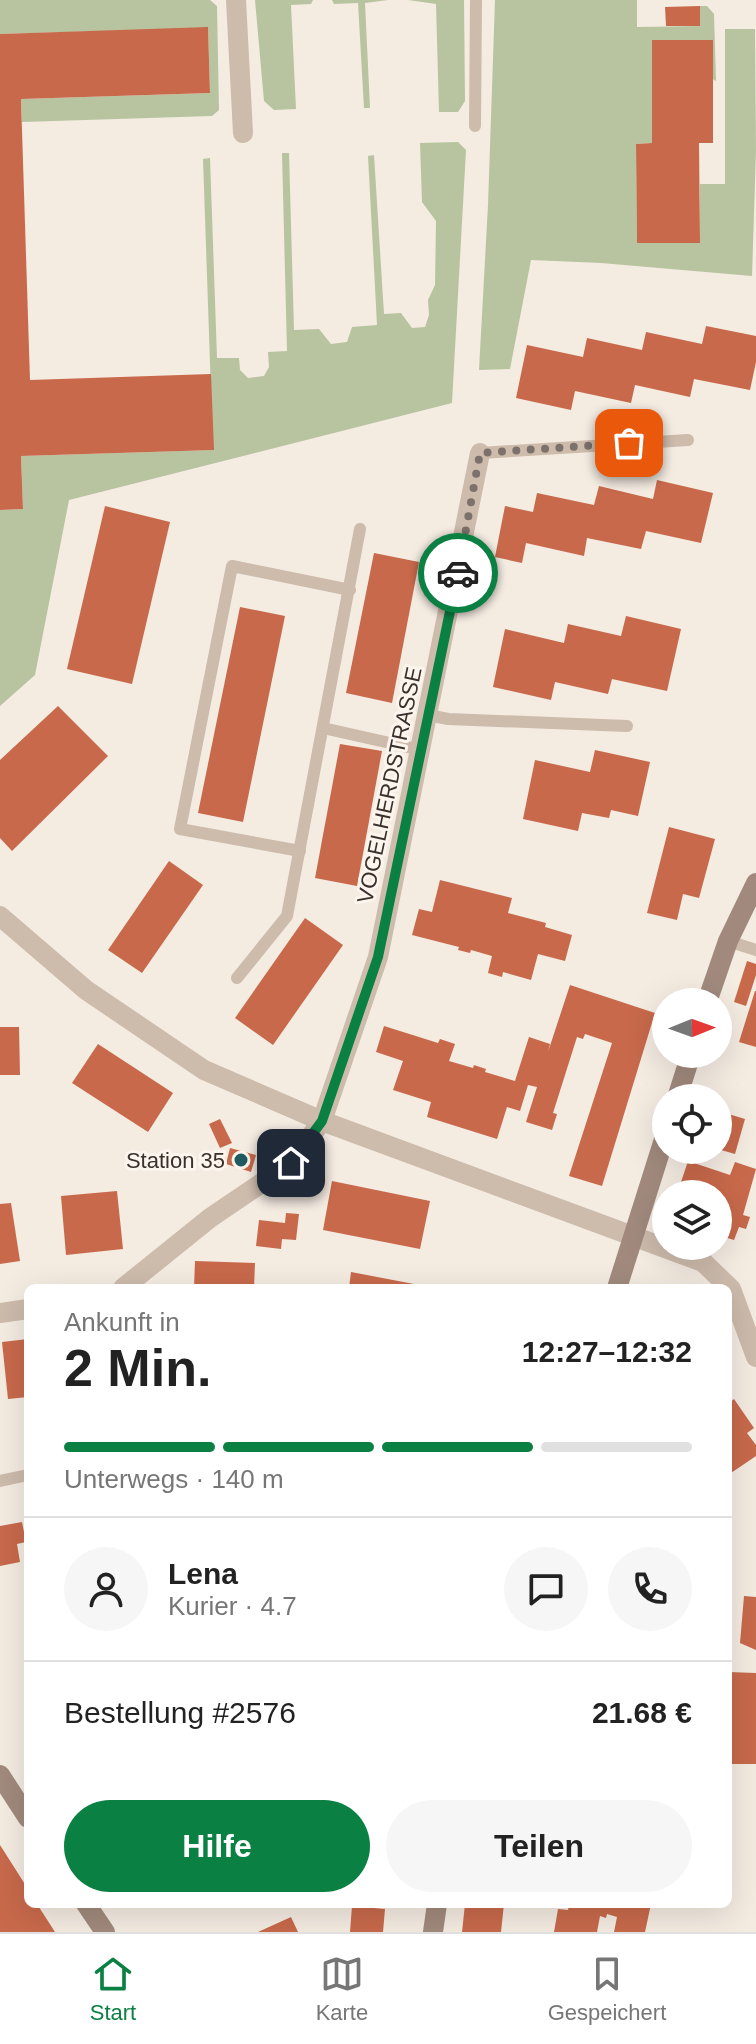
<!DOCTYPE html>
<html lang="de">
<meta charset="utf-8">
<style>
body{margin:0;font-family:Helvetica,sans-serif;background:#f6f6f6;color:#222;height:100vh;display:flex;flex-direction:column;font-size:30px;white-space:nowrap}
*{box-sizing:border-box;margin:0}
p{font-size:26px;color:#767676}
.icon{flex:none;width:44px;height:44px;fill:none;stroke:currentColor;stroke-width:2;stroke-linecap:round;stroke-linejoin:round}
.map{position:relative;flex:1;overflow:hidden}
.sheet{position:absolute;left:24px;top:1284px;width:708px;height:624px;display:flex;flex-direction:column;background:#fff;border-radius:12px;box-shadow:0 8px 32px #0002}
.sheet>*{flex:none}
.needle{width:52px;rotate:89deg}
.fabs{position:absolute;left:652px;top:988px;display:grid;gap:16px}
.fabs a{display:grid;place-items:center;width:80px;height:80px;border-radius:50%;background:#fff;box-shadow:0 8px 32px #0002;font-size:40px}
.pin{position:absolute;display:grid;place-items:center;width:68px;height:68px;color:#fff;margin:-34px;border-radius:16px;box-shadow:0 4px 12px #0006}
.courier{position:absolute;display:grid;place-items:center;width:80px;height:80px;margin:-40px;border:6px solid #0b8043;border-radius:50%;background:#fff;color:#222;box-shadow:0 2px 10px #0007}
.overview em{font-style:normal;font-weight:600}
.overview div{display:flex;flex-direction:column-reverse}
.overview{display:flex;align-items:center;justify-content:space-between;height:136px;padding:0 40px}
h1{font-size:52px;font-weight:600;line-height:60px}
.bar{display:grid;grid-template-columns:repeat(4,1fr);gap:12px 8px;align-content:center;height:96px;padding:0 40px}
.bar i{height:10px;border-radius:6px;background:#e0e0e0}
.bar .current{background:#0b8043}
.bar p{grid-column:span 4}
.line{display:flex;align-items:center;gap:20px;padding:0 40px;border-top:2px solid #e0e0e0}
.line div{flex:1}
.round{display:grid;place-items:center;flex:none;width:84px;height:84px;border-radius:42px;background:#f6f6f6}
.primary-button{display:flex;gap:16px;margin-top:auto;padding:16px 40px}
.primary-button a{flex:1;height:92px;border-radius:48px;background:#0b8043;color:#fff;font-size:32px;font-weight:600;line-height:92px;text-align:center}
.primary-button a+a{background:#f6f6f6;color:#222}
.menu{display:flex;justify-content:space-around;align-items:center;height:112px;border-top:2px solid #e0e0e0;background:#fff;font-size:22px;color:#767676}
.menu a{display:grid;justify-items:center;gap:4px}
.menu .current{color:#0b8043}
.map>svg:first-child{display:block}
.green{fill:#b8c4a0}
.building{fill:#c8694b}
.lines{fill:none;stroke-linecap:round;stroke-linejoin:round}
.lane{stroke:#cdbbac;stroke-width:12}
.street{stroke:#cdbbac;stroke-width:20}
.secondary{stroke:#a18a7d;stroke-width:20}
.done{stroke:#7c716b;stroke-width:8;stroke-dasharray:0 14.4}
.route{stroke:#0b8043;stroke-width:10}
.poi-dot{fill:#1f5a5e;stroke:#fbf5ee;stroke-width:3}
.labels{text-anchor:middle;stroke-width:6;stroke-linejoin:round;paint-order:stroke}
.street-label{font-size:22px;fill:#3b302b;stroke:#fbf5ee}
.poi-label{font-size:22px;fill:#3b302b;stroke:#fbf5ee;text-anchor:end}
</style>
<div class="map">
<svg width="756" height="1932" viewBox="0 0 756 1932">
<rect width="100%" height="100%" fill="#f4ebe1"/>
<!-- green -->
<g class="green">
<polygon points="0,0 210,0 217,6 219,110 212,116 22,122 21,99 210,93 208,28 0,34"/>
<polygon points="255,0 313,0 311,4 291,5 296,109 274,110 264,101"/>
<polygon points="332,0 388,0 365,3 370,108 364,108 358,3 334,4"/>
<polygon points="408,0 464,0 465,101 458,112 439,112 436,4"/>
<polygon points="495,0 637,0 637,27 700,26 700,6 707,6 714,14 716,81 652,41 652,143 636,144 637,243 700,242 700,184 725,184 725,29 755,29 756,150 752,276 601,263 531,260 510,369 479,370 488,205"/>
<polygon points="458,142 466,150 452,403 69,500 35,675 0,706 0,510 23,509 21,456 213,450 203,159 210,158 217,358 239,358 240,370 248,378 264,376 269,367 268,352 287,351 282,153 289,153 294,330 319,329 331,344 347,342 352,327 377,325 368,156 374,155 384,314 401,313 412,328 425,327 429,315 428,300 435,285 436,221 422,202 420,143"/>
</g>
<!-- building -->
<g class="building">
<polygon points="700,6 700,26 666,26 665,7"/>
<polygon points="208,27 210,93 21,99 30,380 211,374 214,450 21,456 23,509 0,510 0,34"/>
<polygon points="652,40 713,40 713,143 699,143 700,243 637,243 636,144 652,143"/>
<polygon points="706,326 756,336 756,362 750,390 694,379 690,397 635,385 631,403 575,391 571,410 516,398 527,345 583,357 587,338 642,350 646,332 702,344"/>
<polygon points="657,480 713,493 701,543 646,531 641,549 587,538 584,556 526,543 522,563 495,557 505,506 533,512 537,493 594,505 599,486 653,499"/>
<polygon points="105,506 170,522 132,684 67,669"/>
<polygon points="374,553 419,562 392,703 346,693"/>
<polygon points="240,607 285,616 243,822 198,813"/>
<polygon points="626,616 681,629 667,691 612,679 608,694 555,682 551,700 493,687 505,629 564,643 568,624 621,636"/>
<polygon points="58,706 108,756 12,851 0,838 0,760"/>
<polygon points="340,744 382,751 357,886 315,878"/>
<polygon points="595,750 650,762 638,816 611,810 609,818 582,813 578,831 523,819 535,760 590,772"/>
<polygon points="669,827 715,839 699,898 683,894 677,920 647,913"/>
<polygon points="169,861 203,885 142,973 108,950"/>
<polygon points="440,880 512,898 508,913 546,923 545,927 572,935 565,961 538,954 531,980 503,972 502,977 488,973 492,956 471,950 470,953 458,950 459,947 412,935 419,909 432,912"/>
<polygon points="305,918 343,945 273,1045 235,1018"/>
<polygon points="747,961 756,964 756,975 746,1006 734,1002"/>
<polygon points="570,985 655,1013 602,1186 569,1176 612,1043 585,1034 583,1039 577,1037 553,1113 557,1114 552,1130 526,1122 537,1087 528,1085 520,1111 507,1107 497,1139 427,1117 431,1102 393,1090 403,1061 376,1052 384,1026 438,1043 440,1039 455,1044 449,1061 473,1068 474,1065 486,1069 485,1072 515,1081 529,1037 550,1044 548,1052"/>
<polygon points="755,991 756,991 756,1047 739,1042"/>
<polygon points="0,1027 19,1027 20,1075 0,1075"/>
<polygon points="98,1044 173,1093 148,1132 72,1083"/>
<polygon points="722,1112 745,1119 735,1154 721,1150 728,1128 718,1125"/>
<polygon points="220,1119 232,1143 220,1148 209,1124"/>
<polygon points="230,1148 256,1155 251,1172 226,1164"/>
<polygon points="215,1150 226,1154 223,1166 211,1162"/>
<polygon points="688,1161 730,1175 735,1162 756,1169 743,1215 750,1217 746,1229 739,1227 734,1240 718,1235 718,1194 677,1194"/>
<polygon points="332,1181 430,1201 420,1249 323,1230"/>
<polygon points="117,1191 123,1249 66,1255 61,1196"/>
<polygon points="11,1203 20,1261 0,1264 0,1204"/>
<polygon points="286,1213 299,1214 296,1240 282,1239 281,1249 256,1246 259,1220 285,1223"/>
<polygon points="195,1261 255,1263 254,1288 194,1288"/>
<polygon points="351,1272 414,1284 413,1288 349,1288"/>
<polygon points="28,1339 28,1397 8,1399 2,1342"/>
<polygon points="734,1399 754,1428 747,1433 756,1445 756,1456 728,1475 728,1404"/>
<polygon points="22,1522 26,1542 17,1544 20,1562 0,1566 0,1526"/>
<polygon points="744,1596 756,1597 756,1650 740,1643"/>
<polygon points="728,1672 756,1673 756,1764 728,1764"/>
<polygon points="0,1845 28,1889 28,1904 37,1904 55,1932 0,1932"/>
<polygon points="465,1904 504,1904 501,1932 462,1932"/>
<polygon points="569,1904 651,1904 645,1932 614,1932 617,1917 607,1914 606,1918 600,1916 597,1932 554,1932 558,1909 568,1910"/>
<polygon points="352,1906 385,1909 383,1932 350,1932"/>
<polygon points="291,1917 298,1932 258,1932"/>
</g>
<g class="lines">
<!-- lane -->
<g class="lane">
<polyline points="475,126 476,0"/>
<polyline points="480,453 688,440"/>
<polyline points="428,715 448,719 627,726"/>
<polyline points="323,728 421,750"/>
<polyline points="300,851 180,829 232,566 350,590"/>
<polyline points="728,941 756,950"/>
<polyline points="237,978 287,916 360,529"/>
<polyline points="0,1481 28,1475"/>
</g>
<!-- street -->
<g class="street">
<polyline points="236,0 243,133"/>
<polyline points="0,916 86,990 204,1070 322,1121 703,1262 731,1289 756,1357"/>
<polyline points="123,1288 210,1218 291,1163 322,1121 378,957 480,453"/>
<polyline points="0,1313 28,1309"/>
</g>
<!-- secondary -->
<g class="secondary">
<polyline points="707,1002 728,941 756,883"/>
<polyline points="677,1098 691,1054"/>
<polyline points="617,1288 666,1133"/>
<polyline points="0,1775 28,1818"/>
<polyline points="86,1904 105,1932"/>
<polyline points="433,1932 437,1904"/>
</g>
</g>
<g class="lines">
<!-- done -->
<polyline class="done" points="458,573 480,453 629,443"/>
<!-- route -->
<polyline class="route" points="291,1163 322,1121 378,957 458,573"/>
</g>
<!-- markers -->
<circle class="poi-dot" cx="241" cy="1160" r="8"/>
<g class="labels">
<!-- street labels -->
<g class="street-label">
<text transform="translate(389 785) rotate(-78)" y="8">VOGELHERDSTRASSE</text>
</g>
<!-- poi labels -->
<g class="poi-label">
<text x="225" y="1168">Station 35</text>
</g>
</g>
</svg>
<div class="fabs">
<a><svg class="needle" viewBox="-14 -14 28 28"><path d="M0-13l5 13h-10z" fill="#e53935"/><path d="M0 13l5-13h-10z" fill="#767676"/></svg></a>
<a><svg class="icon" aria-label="locate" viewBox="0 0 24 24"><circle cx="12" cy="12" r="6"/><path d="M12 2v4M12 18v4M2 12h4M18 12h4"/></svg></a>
<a><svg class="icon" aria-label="layers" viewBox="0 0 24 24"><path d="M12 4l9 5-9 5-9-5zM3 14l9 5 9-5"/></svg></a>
</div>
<div class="pin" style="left:629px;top:443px;background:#ea580c"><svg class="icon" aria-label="bag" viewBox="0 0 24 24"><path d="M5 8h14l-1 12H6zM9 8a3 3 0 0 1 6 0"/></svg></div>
<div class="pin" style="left:291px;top:1163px;background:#1f2937"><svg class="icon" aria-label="home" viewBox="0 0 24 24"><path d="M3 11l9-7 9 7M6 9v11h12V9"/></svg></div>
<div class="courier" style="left:458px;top:573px"><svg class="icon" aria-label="car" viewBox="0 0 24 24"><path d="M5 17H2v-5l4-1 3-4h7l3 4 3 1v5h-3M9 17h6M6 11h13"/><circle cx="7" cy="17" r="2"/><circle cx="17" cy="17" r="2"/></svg></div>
<section class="sheet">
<div class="overview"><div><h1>2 Min.</h1><p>Ankunft in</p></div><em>12:27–12:32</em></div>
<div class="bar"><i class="current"></i><i class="current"></i><i class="current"></i><i></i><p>Unterwegs · 140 m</p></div>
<div class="line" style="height:144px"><a class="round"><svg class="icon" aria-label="person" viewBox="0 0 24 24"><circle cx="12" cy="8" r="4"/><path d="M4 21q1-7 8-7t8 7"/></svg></a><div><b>Lena</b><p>Kurier · 4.7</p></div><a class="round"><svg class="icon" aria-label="chat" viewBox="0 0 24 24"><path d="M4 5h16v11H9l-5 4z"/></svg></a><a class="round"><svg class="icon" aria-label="phone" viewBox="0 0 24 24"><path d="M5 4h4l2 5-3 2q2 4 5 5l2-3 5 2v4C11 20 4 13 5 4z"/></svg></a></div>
<div class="line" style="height:104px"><div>Bestellung #2576</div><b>21.68 €</b></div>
<div class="primary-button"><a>Hilfe</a><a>Teilen</a></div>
</section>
</div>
<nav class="menu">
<a class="current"><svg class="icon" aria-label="home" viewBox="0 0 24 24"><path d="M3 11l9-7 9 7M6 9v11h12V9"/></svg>Start</a>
<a><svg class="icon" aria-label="map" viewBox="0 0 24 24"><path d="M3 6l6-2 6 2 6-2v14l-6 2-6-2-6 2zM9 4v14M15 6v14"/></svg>Karte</a>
<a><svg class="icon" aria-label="saved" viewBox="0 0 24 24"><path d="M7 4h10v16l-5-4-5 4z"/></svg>Gespeichert</a>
</nav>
